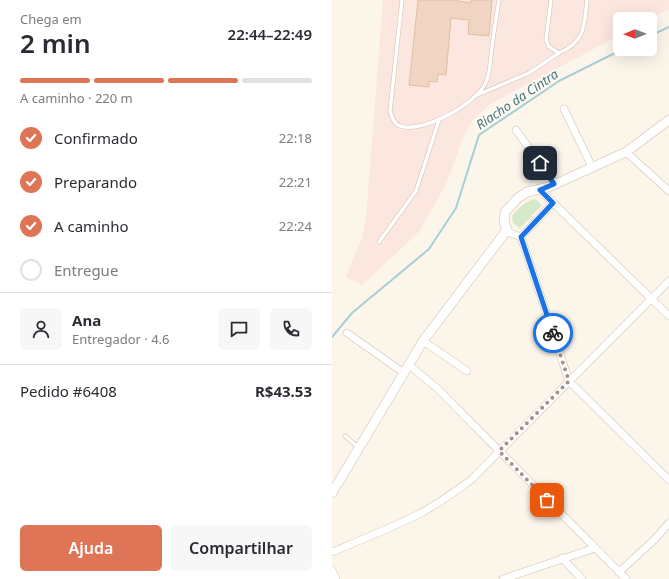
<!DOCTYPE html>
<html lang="pt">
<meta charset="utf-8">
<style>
body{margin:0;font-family:"Noto Sans",sans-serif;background:#f7f7f7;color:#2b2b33;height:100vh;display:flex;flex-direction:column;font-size:15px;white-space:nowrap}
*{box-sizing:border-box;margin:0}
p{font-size:13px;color:#7c7c81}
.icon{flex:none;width:22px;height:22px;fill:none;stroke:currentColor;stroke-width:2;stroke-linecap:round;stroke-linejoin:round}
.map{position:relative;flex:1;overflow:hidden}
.drawer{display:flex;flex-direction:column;background:#fff;width:332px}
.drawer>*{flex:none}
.needle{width:26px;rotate:269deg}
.controls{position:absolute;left:281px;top:12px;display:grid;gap:8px}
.controls a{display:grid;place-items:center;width:44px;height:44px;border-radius:6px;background:#fff;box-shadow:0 4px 16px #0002;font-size:20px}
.pin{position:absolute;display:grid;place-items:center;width:34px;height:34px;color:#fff;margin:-17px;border-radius:8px;box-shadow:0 2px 6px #0006}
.courier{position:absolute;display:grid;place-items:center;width:40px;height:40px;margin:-20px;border:3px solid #1a73e8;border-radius:50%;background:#fff;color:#222;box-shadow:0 1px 5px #0007}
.summary em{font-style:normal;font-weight:600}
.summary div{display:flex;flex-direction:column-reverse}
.summary{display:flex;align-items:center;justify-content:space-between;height:68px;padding:0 20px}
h1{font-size:26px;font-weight:600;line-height:30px}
.bar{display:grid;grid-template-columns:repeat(4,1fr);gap:6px 4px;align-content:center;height:48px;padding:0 20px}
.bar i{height:5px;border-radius:3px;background:#e1e1e2}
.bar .current{background:#de7556}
.bar p{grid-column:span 4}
.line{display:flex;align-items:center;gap:10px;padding:0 20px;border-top:1px solid #e1e1e2}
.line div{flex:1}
.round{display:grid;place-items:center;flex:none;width:42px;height:42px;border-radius:6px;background:#f7f7f7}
ol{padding:0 20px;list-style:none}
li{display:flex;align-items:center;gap:12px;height:44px}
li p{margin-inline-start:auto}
li .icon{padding:4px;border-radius:50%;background:#de7556;color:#fff;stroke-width:4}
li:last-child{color:#7c7c81}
li i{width:22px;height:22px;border:2px solid #e1e1e2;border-radius:50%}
.primary-button{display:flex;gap:8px;margin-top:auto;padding:8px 20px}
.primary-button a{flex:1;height:46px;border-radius:6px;background:#de7556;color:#fff;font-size:16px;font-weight:600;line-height:46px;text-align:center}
.primary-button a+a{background:#f7f7f7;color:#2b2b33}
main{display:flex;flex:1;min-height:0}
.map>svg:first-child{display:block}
.commercial{fill:#fbe7df}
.green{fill:#d6e9c9}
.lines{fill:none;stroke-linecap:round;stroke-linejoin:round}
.stream{stroke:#a6cfd6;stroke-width:2}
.building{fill:#f0d5c3;stroke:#e2bca4}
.service-casing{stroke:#cebdb0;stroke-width:4.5}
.minor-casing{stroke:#cebdb0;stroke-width:8}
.tertiary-casing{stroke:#cebdb0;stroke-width:10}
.service{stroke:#fff;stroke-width:3.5}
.minor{stroke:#fff;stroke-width:7}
.tertiary{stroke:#fff;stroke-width:9}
.done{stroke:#a59285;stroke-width:4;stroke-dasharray:0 7.2}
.route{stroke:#1a73e8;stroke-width:5}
.labels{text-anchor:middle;stroke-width:4;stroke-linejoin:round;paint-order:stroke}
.water-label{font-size:13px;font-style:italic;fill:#457781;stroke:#fef9f1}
</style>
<main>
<section class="drawer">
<div class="summary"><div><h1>2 min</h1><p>Chega em</p></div><em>22:44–22:49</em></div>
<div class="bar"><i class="current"></i><i class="current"></i><i class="current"></i><i></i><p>A caminho · 220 m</p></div>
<ol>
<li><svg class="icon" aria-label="check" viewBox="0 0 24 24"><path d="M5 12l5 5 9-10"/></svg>Confirmado<p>22:18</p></li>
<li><svg class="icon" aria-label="check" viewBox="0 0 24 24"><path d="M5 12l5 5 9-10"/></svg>Preparando<p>22:21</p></li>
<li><svg class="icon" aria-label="check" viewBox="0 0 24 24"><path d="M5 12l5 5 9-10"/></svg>A caminho<p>22:24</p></li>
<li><i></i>Entregue</li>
</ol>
<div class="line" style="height:72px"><a class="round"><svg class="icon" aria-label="person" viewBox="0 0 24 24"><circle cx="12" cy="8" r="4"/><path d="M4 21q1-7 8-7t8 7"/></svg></a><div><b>Ana</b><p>Entregador · 4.6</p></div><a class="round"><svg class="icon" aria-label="chat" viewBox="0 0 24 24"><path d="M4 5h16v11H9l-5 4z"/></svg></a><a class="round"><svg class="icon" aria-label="phone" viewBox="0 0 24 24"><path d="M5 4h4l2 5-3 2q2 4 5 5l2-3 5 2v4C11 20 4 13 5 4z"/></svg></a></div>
<div class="line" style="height:52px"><div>Pedido #6408</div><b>R$43.53</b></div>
<div class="primary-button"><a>Ajuda</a><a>Compartilhar</a></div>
</section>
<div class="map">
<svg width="337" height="579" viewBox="0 0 337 579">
<rect width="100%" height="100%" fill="#fcf5ea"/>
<!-- commercial -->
<polygon class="commercial" points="51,0 337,0 337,9 318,19 288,19 288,35 158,104 140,121 131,138 115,182 87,232 30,285 14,277 30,238 34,218"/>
<!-- green -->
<path class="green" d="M 203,199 L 210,205 L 188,228 L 182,224 C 181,222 180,220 180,218 C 181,211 196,200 203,199 Z"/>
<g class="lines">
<!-- stream -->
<g class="stream">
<polyline points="318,36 337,27"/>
<polyline points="0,337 20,313 97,249 124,208 147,135 227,81 291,49"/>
</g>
</g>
<!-- building -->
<polygon class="building" points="86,0 121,0 139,3 139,0 160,0 157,36 136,34 137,20 119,18 114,75 106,74 105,82 97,81 97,87 77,85"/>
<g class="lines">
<defs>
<g id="service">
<path d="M 70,0 L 58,111 C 60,117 62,124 68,126 C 90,134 146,103 154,82 C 158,74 158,63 159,55 C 161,37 164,18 167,0"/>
<path d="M 219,0 L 214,40 L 217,47 L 227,53 C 254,41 252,26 255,0"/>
<polyline points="145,95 197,73 227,53"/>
<polyline points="47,242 84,191 107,120"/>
<polyline points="13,436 27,448"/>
</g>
<g id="minor">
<polyline points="232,109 260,167"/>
<polyline points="184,130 223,184"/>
<polyline points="294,152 337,191"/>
<polyline points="208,190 337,316"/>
<polyline points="175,230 178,233 189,237 221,203"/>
<polyline points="189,237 237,381 337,480"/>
<polyline points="15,333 72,373"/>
<polyline points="91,341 135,371"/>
<polyline points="77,365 106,389 294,579"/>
<path d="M 0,552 C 29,540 59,528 87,514 C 106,504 122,492 139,480 L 337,281"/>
<polyline points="230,558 250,579"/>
<polyline points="0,570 4,579"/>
<polyline points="287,572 322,540 337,523"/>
<polyline points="171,579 263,548"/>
</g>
<polyline id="tertiary" points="0,493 91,341 175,230 172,222 173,212 186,198 195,192 217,187 294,152 337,120"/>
</defs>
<!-- service casing -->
<use href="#service" class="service-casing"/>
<!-- minor casing -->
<use href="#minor" class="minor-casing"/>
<!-- tertiary casing -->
<use href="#tertiary" class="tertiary-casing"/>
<!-- service -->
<use href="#service" class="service"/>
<!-- minor -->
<use href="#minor" class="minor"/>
<!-- tertiary -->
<use href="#tertiary" class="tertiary"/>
</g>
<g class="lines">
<!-- done -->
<polyline class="done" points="215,500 167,451 237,381 221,333"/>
<!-- route -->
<polyline class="route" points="208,163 222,184 208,190 221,203 189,237 221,333"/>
</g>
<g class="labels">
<!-- water labels -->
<g class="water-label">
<text transform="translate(185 99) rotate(-34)" y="5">Riacho da Cintra</text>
</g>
</g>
</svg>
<div class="controls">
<a><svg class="needle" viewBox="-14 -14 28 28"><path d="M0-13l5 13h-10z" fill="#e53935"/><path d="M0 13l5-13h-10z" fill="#7c7c81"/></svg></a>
</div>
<div class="pin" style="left:215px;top:500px;background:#ea580c"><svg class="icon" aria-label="bag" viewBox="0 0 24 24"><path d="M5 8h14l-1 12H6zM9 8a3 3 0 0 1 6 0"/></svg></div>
<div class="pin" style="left:208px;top:163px;background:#1f2937"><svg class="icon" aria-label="home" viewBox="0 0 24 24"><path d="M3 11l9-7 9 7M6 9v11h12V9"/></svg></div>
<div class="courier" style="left:221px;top:333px"><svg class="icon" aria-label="bike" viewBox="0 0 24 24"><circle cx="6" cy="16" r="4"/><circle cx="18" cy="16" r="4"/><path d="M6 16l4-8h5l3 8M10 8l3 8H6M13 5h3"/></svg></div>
</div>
</main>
